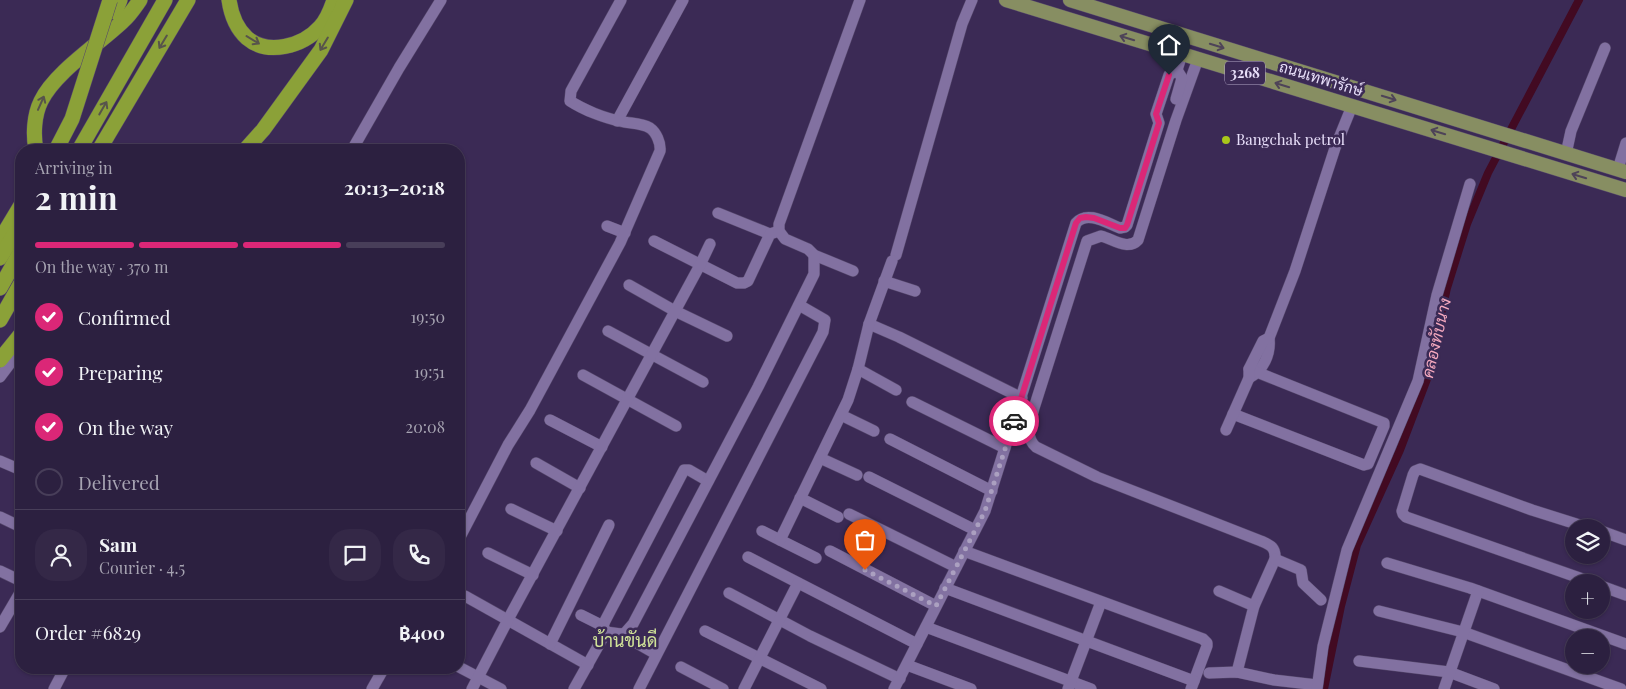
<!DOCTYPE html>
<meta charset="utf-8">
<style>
body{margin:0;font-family:"Playfair Display",Sarabun,serif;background:#342847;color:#f1f3f6;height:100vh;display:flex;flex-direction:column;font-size:19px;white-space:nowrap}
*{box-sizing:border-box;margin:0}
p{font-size:16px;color:#a6a3b1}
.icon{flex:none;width:28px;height:28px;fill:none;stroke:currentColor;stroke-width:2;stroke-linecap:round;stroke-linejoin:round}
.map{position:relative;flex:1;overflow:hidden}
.drawer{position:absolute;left:15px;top:144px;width:450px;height:530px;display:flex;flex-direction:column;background:#2c2040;border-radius:20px;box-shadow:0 1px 4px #0004,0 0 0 1px #483e59}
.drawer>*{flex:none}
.fabs{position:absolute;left:1565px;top:519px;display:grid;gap:10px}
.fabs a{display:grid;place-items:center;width:45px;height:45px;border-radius:50%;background:#2c2040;box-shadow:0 1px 4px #0004,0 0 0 1px #483e59;font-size:25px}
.pin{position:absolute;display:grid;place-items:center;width:42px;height:42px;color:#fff;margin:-51px -21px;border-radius:50% 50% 50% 0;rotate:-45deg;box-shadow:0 0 5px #0007}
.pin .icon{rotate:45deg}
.courier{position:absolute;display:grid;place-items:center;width:50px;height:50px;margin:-25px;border:4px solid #db2777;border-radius:50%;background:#fff;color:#222;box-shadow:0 1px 6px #0007}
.overview em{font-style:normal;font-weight:700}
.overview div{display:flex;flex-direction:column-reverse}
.overview{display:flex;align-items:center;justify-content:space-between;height:85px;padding:0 20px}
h1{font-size:32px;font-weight:700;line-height:38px}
.bar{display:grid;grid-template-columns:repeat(4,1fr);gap:8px 5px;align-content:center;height:60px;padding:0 20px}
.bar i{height:6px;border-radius:4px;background:#483e59}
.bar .current{background:#db2777}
.bar p{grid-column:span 4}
.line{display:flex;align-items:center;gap:12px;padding:0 20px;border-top:1px solid #483e59}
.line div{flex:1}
.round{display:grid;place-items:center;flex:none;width:52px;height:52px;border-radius:20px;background:#342847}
ol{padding:0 20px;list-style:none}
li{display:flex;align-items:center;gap:15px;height:55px}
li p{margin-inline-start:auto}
li .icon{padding:5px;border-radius:50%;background:#db2777;color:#fff;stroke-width:4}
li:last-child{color:#a6a3b1}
li i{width:28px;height:28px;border:2px solid #483e59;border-radius:50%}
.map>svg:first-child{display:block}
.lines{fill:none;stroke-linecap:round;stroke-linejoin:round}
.canal{stroke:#420a22;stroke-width:8}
.minor-casing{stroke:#55476b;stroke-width:12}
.major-casing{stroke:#55476b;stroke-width:15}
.highway-casing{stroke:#55476b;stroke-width:16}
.minor{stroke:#8271a1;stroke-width:11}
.major{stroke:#878e62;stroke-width:14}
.highway{stroke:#8ba138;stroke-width:15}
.highway-bridge-casing{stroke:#55476b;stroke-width:16;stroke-linecap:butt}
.highway-bridge{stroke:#8ba138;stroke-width:15}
.oneway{stroke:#4e4358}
.oneway2{stroke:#57544b}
.done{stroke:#aba0c0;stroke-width:5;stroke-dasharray:0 9}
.route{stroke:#db2777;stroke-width:6}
.poi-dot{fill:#a9c71a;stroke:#3b2a55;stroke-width:2}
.labels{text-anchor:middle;stroke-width:5;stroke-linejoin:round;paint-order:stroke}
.shield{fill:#3b2a55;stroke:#b4a9c8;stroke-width:1}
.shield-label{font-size:14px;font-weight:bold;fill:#e8dffa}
.street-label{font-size:15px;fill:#e8dffa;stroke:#3b2a55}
.poi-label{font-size:15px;fill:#e8dffa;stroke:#3b2a55;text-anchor:start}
.water-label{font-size:16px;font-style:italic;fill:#f5a9bf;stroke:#3b2a55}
.quarter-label{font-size:18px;fill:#d0e398;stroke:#3b2a55}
</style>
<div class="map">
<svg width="1626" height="689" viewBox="0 0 1626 689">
<rect width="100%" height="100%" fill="#3b2a55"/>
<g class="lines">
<!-- canal -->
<polyline class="canal" points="1324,689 1341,606 1357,545 1400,450 1427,379 1447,288 1467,224 1488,173 1579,0"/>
<defs>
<g id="minor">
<path d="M 1198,59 L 1176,120 L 1138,240 C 1128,251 1113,239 1101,236 L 1087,241 L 1034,408 C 1031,421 1024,437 1036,447 L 1097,477 L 1261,541 C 1270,545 1276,547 1275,559 L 1254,606 L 1237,672"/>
<polyline points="1176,99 1182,78 1177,70"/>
<polyline points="617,121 683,0"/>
<polyline points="352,150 399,68 441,0"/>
<polyline points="1566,154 1571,131 1605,48"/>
<polyline points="1618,169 1626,143"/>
<polyline points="718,213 770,234"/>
<polyline points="607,226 625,233"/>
<polyline points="654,241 737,283 744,283 748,281 770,234 779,231"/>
<polyline points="896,255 962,24 972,0"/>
<polyline points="853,271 814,255 808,249 785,239 779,231 779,224 860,0"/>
<polyline points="884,281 915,291"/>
<polyline points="629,285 675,311 727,336"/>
<polyline points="869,324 899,337 1022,398"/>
<polyline points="608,331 703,382"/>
<polyline points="858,369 896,390"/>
<polyline points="583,375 676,426"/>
<polyline points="0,377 21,349"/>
<path d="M 1249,378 C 1263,371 1271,354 1269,338 L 1295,271 L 1335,148 L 1352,106"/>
<polyline points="912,402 1005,448"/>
<polyline points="1233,414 1364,465 1368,464 1384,426 1384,423 1249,369"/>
<polyline points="841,415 874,431"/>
<polyline points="550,420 602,447"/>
<polyline points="1226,430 1249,378 1249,369 1263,341 1269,338"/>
<polyline points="890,439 992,491"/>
<polyline points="820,458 857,475"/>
<polyline points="0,461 21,470"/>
<polyline points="536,463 580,488"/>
<polyline points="869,477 975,530"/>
<polyline points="800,498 838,517"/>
<polyline points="511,509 557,531"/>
<polyline points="849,514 956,567"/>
<polyline points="0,517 21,527"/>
<polyline points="1589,528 1532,510 1420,469 1415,471 1413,475 1402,511 1403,514 1406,517 1591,582"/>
<polyline points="762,531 816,558"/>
<polyline points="1601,531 1626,540"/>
<path d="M 459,539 L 508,445 L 530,410 L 620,243 L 660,151 C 661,143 656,132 650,128 C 640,122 630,124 620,121 C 604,118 584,110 570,101 L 571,91 L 621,0"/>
<polyline points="780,540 848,400 858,369 869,324 892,261"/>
<polyline points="830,551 936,606"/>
<polyline points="964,551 1203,639 1207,643 1207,646 1191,689"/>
<polyline points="488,553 533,575"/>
<polyline points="748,557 917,644"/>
<polyline points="1275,559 1301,570 1303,583 1321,600"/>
<polyline points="1387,563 1470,588 1626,644"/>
<polyline points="0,571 21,581"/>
<polyline points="1601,586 1626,595"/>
<polyline points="945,588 1194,681"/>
<polyline points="1219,591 1254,606"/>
<polyline points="729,593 810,636 900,679"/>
<polyline points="465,596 588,665"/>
<polyline points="1379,611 1463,632 1621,689"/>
<polyline points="581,615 603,626"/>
<polyline points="0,627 21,591"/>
<polyline points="926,627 1091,689"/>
<polyline points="705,631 821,689"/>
<polyline points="606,632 603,626 605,621 684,470 689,470 708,481"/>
<polyline points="621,634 625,633 633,624 758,387 814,274 814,255"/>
<polyline points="550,644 609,525"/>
<polyline points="1359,661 1449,672 1494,689"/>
<polyline points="907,665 971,689"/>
<polyline points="459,667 501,689"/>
<polyline points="681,667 723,689"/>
<polyline points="1209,673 1237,672 1274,680 1317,685"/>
<polyline points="54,689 65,668"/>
<polyline points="372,689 384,668"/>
<polyline points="472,689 511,614 700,265 710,244"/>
<polyline points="574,689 606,632 621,634 656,654"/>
<polyline points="639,689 823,332 825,320 799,305"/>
<polyline points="744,689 798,583"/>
<path d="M 894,689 L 985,511 L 1076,223 C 1087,210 1107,223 1120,228 L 1125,227 L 1127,225 L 1159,123 L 1156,114 L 1169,75 L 1177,70 L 1182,54"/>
<polyline points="1068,689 1101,602"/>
<polyline points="1317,689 1323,646 1347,550 1418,381 1437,295 1470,184"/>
<polyline points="1444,689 1478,591"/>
</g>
<g id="major">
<polyline points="1006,0 1626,190"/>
<polyline points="1070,0 1626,172"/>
</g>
<g id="highway">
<path d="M 229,0 C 231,14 236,28 247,38 C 268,56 303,46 320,27 C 327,20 331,9 334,0"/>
<polyline points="115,12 120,0"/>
<path d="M 36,150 C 33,135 34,115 41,101 C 55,72 99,44 123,21 C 130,15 135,7 140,0"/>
<polyline points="79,150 165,0"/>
<polyline points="99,150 188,0"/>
<polyline points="245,150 263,130 321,50 346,0"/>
<polyline points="0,240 21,205"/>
<polyline points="0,258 15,233"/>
<polyline points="0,288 21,251"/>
<polyline points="0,320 21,283"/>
<polyline points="0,360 21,334"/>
</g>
</defs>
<!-- minor casing -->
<use href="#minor" class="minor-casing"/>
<!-- major casing -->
<use href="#major" class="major-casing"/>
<!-- highway casing -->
<use href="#highway" class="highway-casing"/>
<!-- minor -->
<use href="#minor" class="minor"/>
<!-- major -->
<use href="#major" class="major"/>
<!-- highway -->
<use href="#highway" class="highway"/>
<defs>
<polyline id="highway-bridge" points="56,150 72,119 110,0"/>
</defs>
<!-- highway-bridge casing -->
<use href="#highway-bridge" class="highway-bridge-casing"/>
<!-- highway-bridge -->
<use href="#highway-bridge" class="highway-bridge"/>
</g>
<!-- one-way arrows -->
<defs><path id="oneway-shaft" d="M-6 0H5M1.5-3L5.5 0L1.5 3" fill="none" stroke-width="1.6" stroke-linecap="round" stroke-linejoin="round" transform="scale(1.25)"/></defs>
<g class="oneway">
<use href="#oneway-shaft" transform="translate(1127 38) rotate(-163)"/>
<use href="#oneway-shaft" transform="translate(1217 46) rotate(17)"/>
<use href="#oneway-shaft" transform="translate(1282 85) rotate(-163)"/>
<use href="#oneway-shaft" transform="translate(1389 98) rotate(17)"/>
<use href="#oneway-shaft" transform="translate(1438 132) rotate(-163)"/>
<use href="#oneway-shaft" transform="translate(1579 176) rotate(-163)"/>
</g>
<g class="oneway2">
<use href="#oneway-shaft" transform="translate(253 40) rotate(31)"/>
<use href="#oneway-shaft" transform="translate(163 42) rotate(121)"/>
<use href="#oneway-shaft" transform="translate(324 44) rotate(121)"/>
<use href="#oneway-shaft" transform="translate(41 103) rotate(-66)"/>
<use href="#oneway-shaft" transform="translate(103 108) rotate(-60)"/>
</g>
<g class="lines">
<!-- done -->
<polyline class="done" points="865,570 936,606 985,511 1014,421"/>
<!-- route -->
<polyline class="route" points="1014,421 1076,223 1080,218 1086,217 1094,218 1120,228 1125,228 1127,225 1159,123 1156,114 1169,75"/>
</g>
<!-- markers -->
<circle class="poi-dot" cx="1226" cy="140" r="5"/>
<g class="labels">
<!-- shield labels -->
<rect class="shield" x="1225" y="61.5" width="40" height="23" rx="4"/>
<g class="shield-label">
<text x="1245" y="78">3268</text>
</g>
<!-- street labels -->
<g class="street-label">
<text transform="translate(1321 79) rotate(17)" y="5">ถนนเทพารักษ์</text>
</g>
<!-- poi labels -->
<g class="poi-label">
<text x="1236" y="145">Bangchak petrol</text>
</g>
<!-- water labels -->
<g class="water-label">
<text transform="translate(1436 338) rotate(-77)" y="6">คลองทับนาง</text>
</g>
<!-- quarter labels -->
<g class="quarter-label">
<text x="625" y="647">บ้านขันดี</text>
</g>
</g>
</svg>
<div class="fabs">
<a><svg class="icon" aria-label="layers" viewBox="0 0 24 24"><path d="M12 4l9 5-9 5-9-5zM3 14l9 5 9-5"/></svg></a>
<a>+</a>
<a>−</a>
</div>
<div class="pin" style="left:865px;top:570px;background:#ea580c"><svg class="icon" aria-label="bag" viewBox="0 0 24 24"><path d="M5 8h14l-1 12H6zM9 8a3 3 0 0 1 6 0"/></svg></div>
<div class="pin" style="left:1169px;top:75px;background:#1f2937"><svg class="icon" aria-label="home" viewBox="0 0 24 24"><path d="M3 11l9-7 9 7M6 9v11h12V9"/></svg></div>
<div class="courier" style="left:1014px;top:421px"><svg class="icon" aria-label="car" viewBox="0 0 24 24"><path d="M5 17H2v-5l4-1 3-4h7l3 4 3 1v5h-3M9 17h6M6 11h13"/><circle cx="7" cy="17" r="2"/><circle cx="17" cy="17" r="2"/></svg></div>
<section class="drawer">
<div class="overview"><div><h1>2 min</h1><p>Arriving in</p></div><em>20:13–20:18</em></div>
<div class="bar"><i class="current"></i><i class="current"></i><i class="current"></i><i></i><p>On the way · 370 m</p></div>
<ol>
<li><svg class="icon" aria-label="check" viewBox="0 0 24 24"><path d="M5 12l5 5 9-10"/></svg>Confirmed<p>19:50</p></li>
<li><svg class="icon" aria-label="check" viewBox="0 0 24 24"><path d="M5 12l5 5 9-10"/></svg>Preparing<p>19:51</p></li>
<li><svg class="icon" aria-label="check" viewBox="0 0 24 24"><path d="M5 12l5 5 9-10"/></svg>On the way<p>20:08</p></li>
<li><i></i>Delivered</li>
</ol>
<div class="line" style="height:90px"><a class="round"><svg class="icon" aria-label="person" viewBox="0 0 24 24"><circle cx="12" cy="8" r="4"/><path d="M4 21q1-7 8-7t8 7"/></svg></a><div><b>Sam</b><p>Courier · 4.5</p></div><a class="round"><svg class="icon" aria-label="chat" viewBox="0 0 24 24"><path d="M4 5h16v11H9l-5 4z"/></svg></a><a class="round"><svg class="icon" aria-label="phone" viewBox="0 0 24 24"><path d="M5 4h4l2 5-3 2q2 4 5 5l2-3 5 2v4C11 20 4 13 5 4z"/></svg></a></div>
<div class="line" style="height:65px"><div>Order #6829</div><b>฿400</b></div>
</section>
</div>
